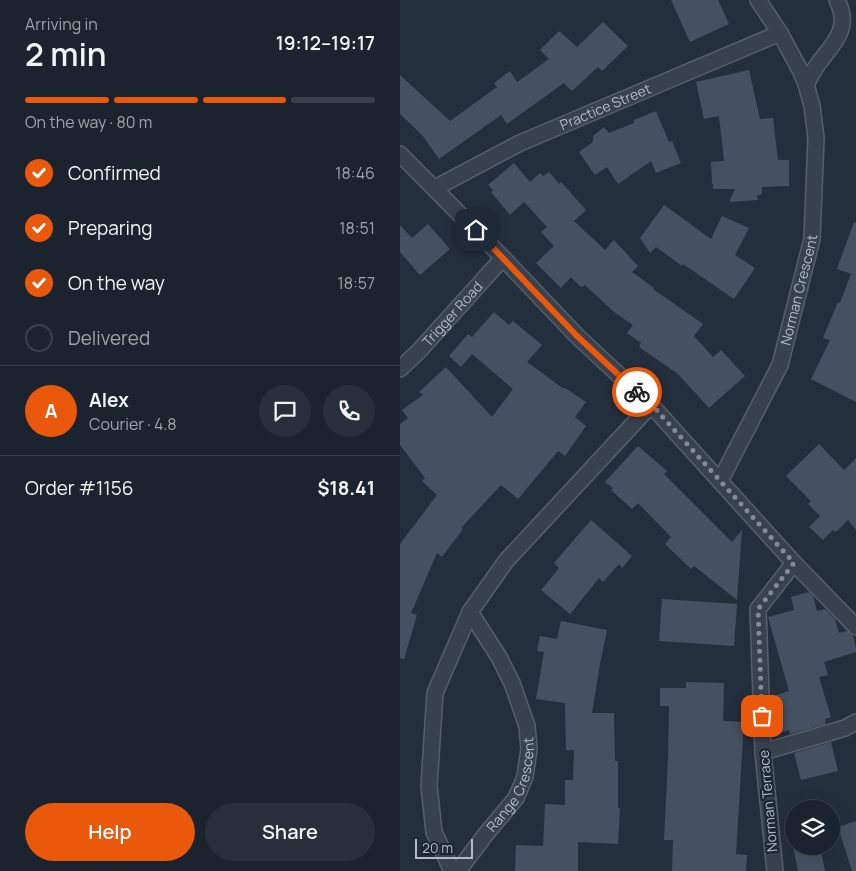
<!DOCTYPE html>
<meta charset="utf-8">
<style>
body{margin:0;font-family:Manrope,sans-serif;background:#282f3a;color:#f1f3f6;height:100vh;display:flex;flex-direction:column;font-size:19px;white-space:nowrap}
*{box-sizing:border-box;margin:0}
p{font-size:16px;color:#a0a4aa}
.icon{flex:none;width:28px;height:28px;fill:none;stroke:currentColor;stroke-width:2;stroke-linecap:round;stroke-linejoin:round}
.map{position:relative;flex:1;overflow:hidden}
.drawer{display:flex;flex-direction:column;background:#1b232e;width:400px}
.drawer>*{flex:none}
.controls{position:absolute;left:385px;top:800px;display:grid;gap:10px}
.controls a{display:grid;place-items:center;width:55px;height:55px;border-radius:50%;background:#1b232e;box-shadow:0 5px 20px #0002,0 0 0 1px #39404a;font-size:25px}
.scale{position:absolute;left:15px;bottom:12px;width:58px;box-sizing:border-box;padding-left:5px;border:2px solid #b4bcc9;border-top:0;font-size:14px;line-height:18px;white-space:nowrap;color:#b4bcc9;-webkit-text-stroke:4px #1d2633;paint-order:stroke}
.pin{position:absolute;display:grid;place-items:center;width:42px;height:42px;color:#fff;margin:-21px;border-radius:10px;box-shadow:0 2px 8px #0006}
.courier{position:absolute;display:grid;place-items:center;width:50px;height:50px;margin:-25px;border:4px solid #ea580c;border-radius:50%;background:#fff;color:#222;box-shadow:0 1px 6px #0007}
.headline em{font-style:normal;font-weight:600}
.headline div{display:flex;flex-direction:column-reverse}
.headline{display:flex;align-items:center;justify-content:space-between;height:85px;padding:0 25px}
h1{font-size:32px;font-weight:600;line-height:38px}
.bar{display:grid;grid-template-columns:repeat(4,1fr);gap:8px 5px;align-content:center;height:60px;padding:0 25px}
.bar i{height:6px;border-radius:4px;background:#39404a}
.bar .current{background:#ea580c}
.bar p{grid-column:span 4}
.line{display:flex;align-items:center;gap:12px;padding:0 25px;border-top:1px solid #39404a}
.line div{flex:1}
.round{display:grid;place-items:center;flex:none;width:52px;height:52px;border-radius:26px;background:#282f3a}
ol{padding:0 25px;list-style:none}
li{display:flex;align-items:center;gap:15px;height:55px}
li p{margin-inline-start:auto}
li .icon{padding:5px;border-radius:50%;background:#ea580c;color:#fff;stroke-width:4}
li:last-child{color:#a0a4aa}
li i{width:28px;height:28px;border:2px solid #39404a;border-radius:50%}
.cta{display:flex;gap:10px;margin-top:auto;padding:10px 25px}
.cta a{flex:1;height:58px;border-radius:30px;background:#ea580c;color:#fff;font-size:20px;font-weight:600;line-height:58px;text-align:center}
.cta a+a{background:#282f3a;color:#f1f3f6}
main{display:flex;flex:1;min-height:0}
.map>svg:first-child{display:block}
.building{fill:#455162}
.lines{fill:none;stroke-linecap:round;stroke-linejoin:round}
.minor-casing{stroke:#565f6c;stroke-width:18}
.minor{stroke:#38414e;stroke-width:15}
.done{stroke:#828b98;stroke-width:5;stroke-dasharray:0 9}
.route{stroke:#ea580c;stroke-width:6}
.labels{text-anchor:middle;stroke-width:4.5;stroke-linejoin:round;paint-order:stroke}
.street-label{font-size:14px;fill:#b4bcc9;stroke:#1d2633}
</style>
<main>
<section class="drawer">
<div class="headline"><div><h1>2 min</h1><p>Arriving in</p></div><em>19:12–19:17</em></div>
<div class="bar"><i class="current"></i><i class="current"></i><i class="current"></i><i></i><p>On the way · 80 m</p></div>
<ol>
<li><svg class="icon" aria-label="check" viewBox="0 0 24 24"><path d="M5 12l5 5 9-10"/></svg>Confirmed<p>18:46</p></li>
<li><svg class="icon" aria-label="check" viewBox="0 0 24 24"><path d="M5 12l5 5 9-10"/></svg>Preparing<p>18:51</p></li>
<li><svg class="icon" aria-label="check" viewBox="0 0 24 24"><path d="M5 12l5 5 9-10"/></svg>On the way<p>18:57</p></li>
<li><i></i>Delivered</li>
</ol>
<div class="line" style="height:90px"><b class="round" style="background:#ea580c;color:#fff">A</b><div><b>Alex</b><p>Courier · 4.8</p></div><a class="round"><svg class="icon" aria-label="chat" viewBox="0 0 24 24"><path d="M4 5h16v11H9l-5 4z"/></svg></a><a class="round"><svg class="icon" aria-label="phone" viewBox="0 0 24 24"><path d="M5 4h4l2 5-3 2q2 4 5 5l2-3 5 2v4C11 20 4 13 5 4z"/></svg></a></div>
<div class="line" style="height:65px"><div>Order #1156</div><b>$18.41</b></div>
<div class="cta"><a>Help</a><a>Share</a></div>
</section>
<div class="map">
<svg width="456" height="871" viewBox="0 0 456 871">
<rect width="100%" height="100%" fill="#242f3e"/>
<!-- building -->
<g class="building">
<polygon points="271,0 318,0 329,24 290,42"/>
<polygon points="203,22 228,46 202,71 198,67 172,91 164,83 107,124 101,115 39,159 22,135 0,114 0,75 50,121 97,87 94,83 110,71 117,82 149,59 140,50 159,31 177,47"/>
<polygon points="349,70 360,119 373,118 378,160 389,160 389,186 362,187 362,194 357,196 358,200 329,202 335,189 313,189 313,184 312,184 311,162 324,161 319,116 304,119 296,82"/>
<polygon points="256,111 269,142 272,141 281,163 256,173 251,161 218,184 207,167 195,175 179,152 193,142 193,136 204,127 209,133 234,123 234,120"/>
<polygon points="114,163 130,182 140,173 143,176 149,172 159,184 161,182 186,210 174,221 205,250 214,240 238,266 232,272 254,288 253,289 303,324 294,336 313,357 321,350 345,376 309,408 278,374 239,347 241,343 227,333 233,325 214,312 185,285 181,287 171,277 161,288 136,263 154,246 141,232 147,227 124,202 110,215 91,192 93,190 88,185"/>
<polygon points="264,205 311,239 322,216 349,228 335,255 355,268 334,299 283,264 282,266 256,247 250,253 240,238"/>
<polygon points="454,222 456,223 456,402 411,379 430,340 423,338 438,302 440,303 451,274 437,269"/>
<polygon points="28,224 50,249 20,275 0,252 0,225 12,238"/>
<polygon points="94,312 109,325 113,321 142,345 127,362 164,389 165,388 186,402 175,417 186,426 165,456 158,451 118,499 101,485 61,528 63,529 42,557 37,553 11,613 17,615 4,659 0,658 0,544 37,495 22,481 25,478 0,445 0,424 8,418 2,410 23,395 19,392 46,367 92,417 113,389 72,354 61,367 49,356 68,334 72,337"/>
<polygon points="419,444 444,470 456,458 456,530 448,520 436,532 433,530 423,540 409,527 420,516 408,504 411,501 386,476"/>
<polygon points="238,446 267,471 264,474 332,542 342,530 337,600 294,566 291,569 265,544 271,537 238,503 232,509 211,490 213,488 205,482"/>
<polygon points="191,520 232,556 222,568 219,564 203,582 199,578 170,614 141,590 159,568 154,563"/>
<polygon points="409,592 413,596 417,611 425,609 435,619 439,633 447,631 453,636 456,648 456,652 424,662 428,675 419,677 431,717 425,719 426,724 390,734 389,730 377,734 371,713 370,697 389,691 368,617 394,610 391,597"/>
<polygon points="262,599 337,604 334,646 259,641"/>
<polygon points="161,621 207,630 200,664 192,713 214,713 215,761 218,761 218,808 220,808 218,844 178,842 178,871 115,871 116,845 143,846 145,804 165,805 165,780 173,780 174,750 166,750 165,703 136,699 144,652 137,651 140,636 157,639"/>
<polygon points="286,682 324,683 323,721 344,722 336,854 347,855 346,871 272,871 273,840 264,840 268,759 269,706 260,706 260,688 286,688"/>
<polygon points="431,742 438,771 401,780 394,753"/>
<polygon points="456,821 456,871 452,871 438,827"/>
<polygon points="393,846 420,846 425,871 398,871"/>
</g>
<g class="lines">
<defs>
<g id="minor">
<path d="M 406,84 C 411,76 415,67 421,60 C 437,40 450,26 437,0"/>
<polyline points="0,154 103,258 177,336 251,405 394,563 456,627"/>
<path id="s1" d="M 35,188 L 120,143 L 380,33"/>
<path id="s2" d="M 0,369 L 19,351 L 103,258"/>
<path id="s3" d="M 320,481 L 380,365 L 412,239 L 416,138 L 412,106 L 406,84 L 400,70 L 380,33 L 358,0"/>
<polyline points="363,752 445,728 456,722"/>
<polyline points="52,871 34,832 29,786 35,693 70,612 106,561 251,405"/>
<path id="s4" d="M 58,871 L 86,834 L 116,798 L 125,777 L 129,749 L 127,726 L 112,683 L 99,657 L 70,612"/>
<polyline points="375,871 363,752 358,609 394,563"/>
</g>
</defs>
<!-- minor casing -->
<use href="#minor" class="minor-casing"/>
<!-- minor -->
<use href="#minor" class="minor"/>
</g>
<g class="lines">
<!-- done -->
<polyline class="done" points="237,392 252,405 394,563 358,609 362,716"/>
<!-- route -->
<polyline class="route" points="76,230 177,336 237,392"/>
</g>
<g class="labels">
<!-- street labels -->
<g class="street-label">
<text dy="5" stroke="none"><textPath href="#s1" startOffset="189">Practice Street</textPath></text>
<text dy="5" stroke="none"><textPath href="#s3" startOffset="208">Norman Crescent</textPath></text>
<text dy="5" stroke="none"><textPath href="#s2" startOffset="76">Trigger Road</textPath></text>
<text dy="5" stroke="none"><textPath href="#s4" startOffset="104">Range Crescent</textPath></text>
<text transform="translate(368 801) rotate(-95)" y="5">Norman Terrace</text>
</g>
</g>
</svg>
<div class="controls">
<a><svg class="icon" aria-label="layers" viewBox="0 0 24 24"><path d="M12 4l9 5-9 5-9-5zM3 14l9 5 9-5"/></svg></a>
</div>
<div class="scale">20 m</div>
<div class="pin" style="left:362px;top:716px;background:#ea580c"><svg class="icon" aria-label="bag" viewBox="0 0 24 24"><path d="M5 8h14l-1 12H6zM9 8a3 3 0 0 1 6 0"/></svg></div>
<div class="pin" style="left:76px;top:230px;background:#1f2937"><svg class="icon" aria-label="home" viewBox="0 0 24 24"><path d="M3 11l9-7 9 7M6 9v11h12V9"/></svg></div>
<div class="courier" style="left:237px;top:392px"><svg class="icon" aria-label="bike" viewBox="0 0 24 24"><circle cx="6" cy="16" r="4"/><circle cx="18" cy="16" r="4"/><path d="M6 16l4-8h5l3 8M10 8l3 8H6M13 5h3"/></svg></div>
</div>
</main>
